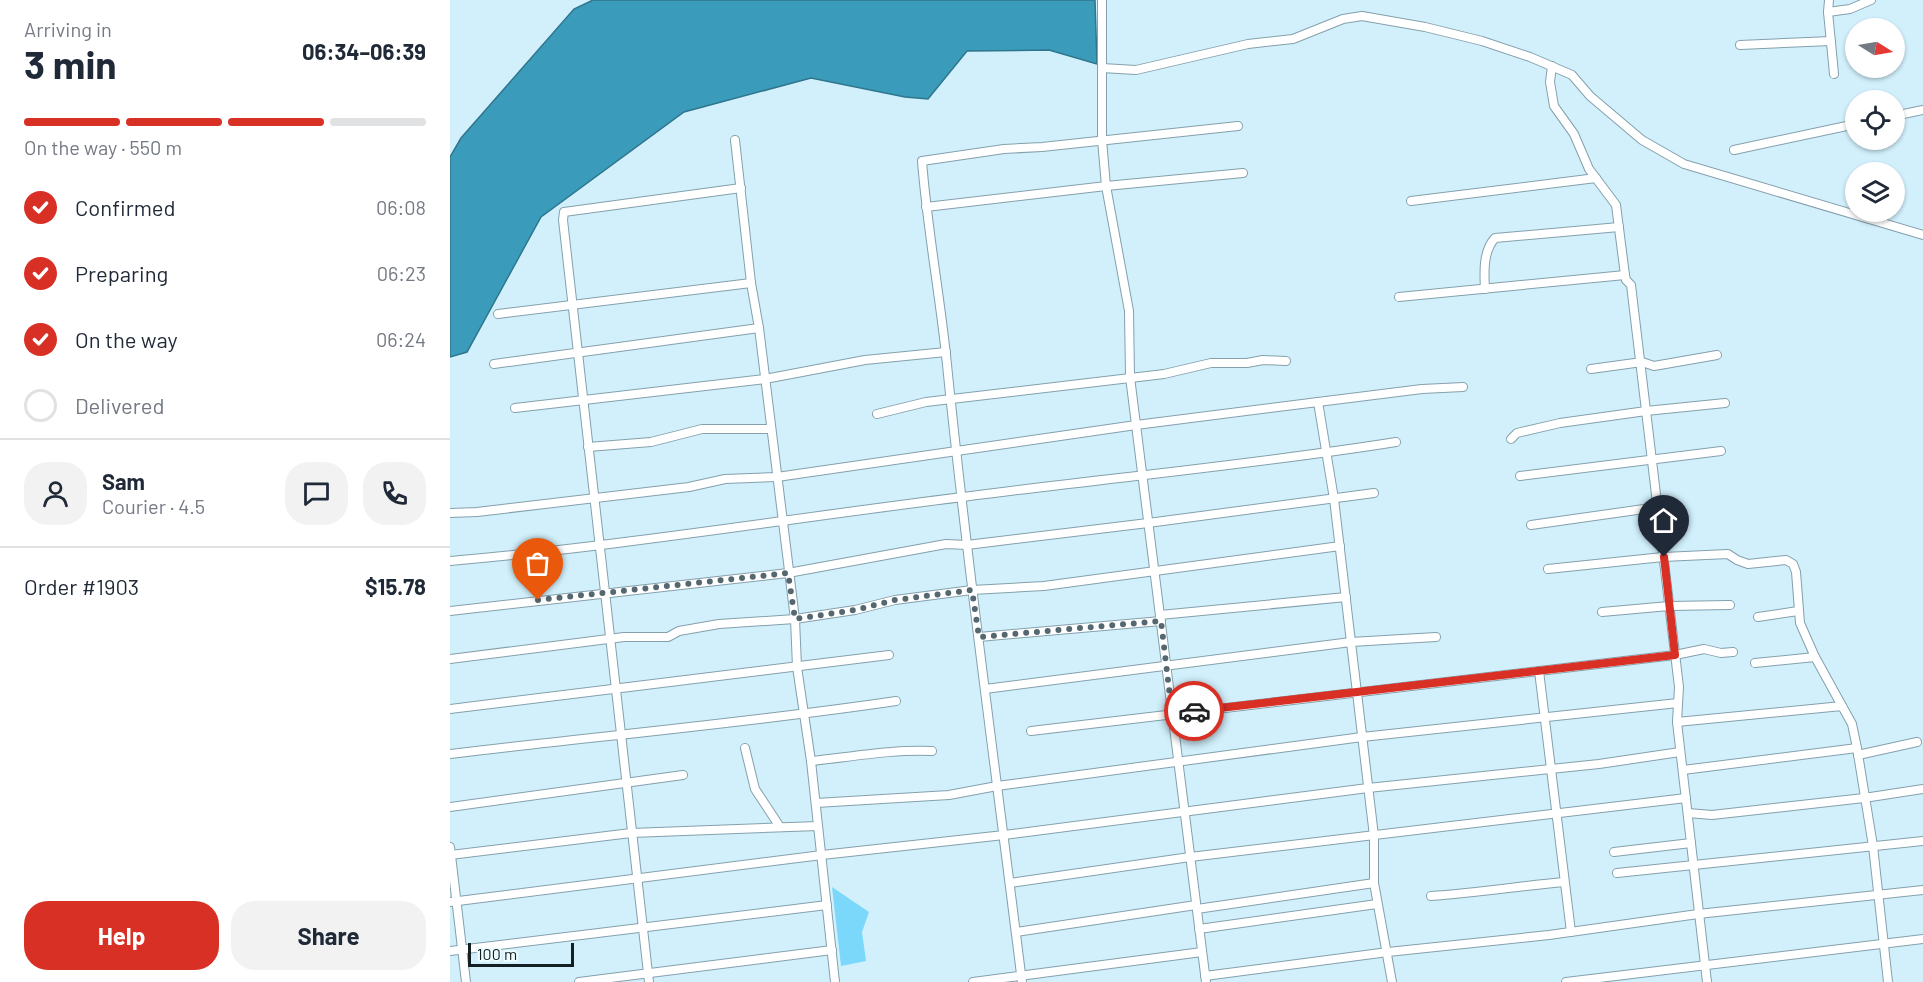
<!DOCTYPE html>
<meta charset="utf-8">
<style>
body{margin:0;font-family:Barlow,sans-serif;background:#f2f2f3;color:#1f2937;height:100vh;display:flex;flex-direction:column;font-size:22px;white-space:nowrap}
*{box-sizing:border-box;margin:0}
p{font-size:20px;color:#747a83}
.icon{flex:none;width:33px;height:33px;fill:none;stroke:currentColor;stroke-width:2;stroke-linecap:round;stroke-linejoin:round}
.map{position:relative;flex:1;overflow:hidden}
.panel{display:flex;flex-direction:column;background:#fff;width:450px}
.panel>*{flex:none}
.needle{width:39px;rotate:101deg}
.tools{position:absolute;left:1395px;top:18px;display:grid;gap:12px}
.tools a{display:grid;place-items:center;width:60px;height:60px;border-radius:50%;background:#fff;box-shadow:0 2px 4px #0004;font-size:30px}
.scale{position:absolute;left:18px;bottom:15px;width:106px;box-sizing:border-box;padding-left:6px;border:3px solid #141f23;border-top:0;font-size:16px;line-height:21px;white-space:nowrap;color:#141f23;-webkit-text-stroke:4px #edfafe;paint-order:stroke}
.pin{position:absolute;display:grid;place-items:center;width:51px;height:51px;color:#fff;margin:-62px -26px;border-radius:50% 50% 50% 0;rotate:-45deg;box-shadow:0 0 6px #0007}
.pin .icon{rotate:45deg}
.courier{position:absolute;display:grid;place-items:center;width:60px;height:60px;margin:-30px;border:4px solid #d93025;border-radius:50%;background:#fff;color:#222;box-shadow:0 2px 8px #0007}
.head em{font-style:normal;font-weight:700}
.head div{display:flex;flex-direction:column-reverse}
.head{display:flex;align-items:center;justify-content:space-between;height:102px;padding:0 24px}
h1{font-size:39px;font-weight:700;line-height:45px}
.bar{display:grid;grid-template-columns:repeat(4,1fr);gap:9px 6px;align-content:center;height:72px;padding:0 24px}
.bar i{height:8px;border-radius:4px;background:#e0e1e3}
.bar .selected{background:#d93025}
.bar p{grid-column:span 4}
.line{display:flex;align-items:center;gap:15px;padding:0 24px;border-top:2px solid #e0e1e3}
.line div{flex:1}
.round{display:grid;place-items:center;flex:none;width:63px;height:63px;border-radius:24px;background:#f2f2f3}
ol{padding:0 24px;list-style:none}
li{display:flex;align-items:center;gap:18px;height:66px}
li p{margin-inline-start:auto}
li .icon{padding:6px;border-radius:50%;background:#d93025;color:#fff;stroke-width:4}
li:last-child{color:#747a83}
li i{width:33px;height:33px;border:3px solid #e0e1e3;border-radius:50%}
.button{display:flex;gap:12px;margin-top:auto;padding:12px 24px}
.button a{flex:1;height:69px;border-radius:24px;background:#d93025;color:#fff;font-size:24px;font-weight:700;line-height:69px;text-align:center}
.button a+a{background:#f2f2f3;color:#1f2937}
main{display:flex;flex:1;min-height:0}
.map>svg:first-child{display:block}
.green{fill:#7bd8fa}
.water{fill:#3a9bbb;stroke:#2f768d;stroke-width:1.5}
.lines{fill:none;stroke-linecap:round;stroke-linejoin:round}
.minor-casing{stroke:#84a0ac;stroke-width:10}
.minor{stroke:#fff;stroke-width:8}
.done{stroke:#56686f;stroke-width:6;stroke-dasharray:0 10.8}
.route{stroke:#d93025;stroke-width:8}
</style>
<main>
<section class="panel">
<div class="head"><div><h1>3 min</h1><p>Arriving in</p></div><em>06:34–06:39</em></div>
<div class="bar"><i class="selected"></i><i class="selected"></i><i class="selected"></i><i></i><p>On the way · 550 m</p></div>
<ol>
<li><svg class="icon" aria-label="check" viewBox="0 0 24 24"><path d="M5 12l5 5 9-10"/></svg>Confirmed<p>06:08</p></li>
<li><svg class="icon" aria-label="check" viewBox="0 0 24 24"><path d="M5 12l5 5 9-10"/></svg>Preparing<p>06:23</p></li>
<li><svg class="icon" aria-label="check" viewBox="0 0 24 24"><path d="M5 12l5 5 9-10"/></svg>On the way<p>06:24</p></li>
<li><i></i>Delivered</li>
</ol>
<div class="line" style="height:108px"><a class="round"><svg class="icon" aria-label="person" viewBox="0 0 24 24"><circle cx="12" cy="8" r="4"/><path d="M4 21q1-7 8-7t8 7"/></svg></a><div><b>Sam</b><p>Courier · 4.5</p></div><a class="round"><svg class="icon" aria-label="chat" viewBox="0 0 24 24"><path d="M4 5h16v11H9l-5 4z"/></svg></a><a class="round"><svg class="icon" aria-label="phone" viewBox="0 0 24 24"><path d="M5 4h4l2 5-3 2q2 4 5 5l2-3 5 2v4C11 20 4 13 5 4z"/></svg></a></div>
<div class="line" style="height:78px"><div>Order #1903</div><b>$15.78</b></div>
<div class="button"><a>Help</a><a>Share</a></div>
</section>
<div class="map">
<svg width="1473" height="982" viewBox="0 0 1473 982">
<rect width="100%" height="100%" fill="#d1f0fc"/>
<!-- green -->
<polygon class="green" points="382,887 419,912 412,932 416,961 391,966"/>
<!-- water -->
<polygon class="water" points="143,0 645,0 647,64 599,50 517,51 478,99 455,97 361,78 234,112 91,217 17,352 0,357 0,157 11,138 124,9"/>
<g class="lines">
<defs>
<g id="minor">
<polyline points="652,0 652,140 656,186 679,311 680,377 756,982"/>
<polyline points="1379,0 1378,12 1384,74"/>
<polyline points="1378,12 1400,9 1421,0"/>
<polyline points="1290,45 1381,41"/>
<polyline points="1102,66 1100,82 1104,106 1124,134 1139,169 1166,205 1175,275 1176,280 1181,285 1229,687 1227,722 1257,982"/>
<polyline points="652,68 686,70 798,44 843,39 893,19 912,16 975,27 1032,41 1080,57 1122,75 1140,96 1192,140 1234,164 1473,235"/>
<polyline points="1444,116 1473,110"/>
<polyline points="285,140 301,283 309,328 345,619 347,667 361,761 385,982"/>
<polyline points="1284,150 1406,124"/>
<polyline points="961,201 1146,178"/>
<polyline points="476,207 656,186 793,173"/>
<path d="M 1035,289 C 1034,272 1033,251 1045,238 L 1169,227"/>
<polyline points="949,297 1175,275"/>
<polyline points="48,314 301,283"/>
<polyline points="44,364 309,328"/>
<polyline points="1141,369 1192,362 1204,366 1267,355"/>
<polyline points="868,402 972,389 1013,387"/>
<polyline points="65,408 315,379 415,360 496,352"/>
<polyline points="427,414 476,402 714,374 761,363 797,363 813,360 836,361"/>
<polyline points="1061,439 1067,433 1110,423 1196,411 1275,403"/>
<polyline points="138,447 201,442 252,429 321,429"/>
<polyline points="1070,476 1271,451"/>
<polyline points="0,513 27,512 239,487 275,479 327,477 686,425 868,402 884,499 924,836 924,883 942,982"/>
<polyline points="1081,525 1208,507"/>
<path d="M 0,561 C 172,546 342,518 513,497 C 657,478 802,465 946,442"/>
<polyline points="1098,569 1213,557 1278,554 1287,560 1298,564 1336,560 1343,564 1346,572 1350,623 1365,657 1392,706"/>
<polyline points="0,611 338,573 496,544 517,545 698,523 924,493"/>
<polyline points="1152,612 1219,606 1280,605"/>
<polyline points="710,615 896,597"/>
<polyline points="1308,617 1348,611"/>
<polyline points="529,637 711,621"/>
<polyline points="0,659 174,637 218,637 229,631 269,624 345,619 405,610 445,600 522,590 594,586 890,546"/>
<polyline points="1305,663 1365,657"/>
<polyline points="1089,671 1121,932"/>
<polyline points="535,689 901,642 986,637"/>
<polyline points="0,709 439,655"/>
<polyline points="1227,722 1392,706 1402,724 1407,748 1423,846 1438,982"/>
<polyline points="581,731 1225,655 1254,649 1271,653 1283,652"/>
<polyline points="295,748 305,789 330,827"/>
<path d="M 0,754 C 149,736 298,723 446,701"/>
<polyline points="1408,755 1467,742"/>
<path d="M 361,761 C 400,757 444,749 482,751"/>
<polyline points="1233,770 1407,748"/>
<polyline points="366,803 499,795 547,786 912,737 1228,703"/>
<polyline points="0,807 233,775"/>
<polyline points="1238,813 1262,815 1414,798 1473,789"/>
<polyline points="0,847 16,982"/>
<polyline points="1164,852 1241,843"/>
<polyline points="0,855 181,833 368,826"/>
<polyline points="1167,873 1473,841"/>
<polyline points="560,883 740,857 1236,798"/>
<path d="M 981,896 C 1026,893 1070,886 1114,882"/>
<polyline points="0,902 372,855 554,835 918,788 1149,764 1230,752"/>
<polyline points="747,909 924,883"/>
<polyline points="749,929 927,904"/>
<polyline points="566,932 746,905"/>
<polyline points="0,951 377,905"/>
<polyline points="755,976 938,952 1099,935 1248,914 1473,890"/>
<polyline points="129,982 382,950"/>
<polyline points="199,982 113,220 114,212 291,188"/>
<polyline points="523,982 752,952"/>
<path d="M 572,982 C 546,773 517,564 496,355 C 489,290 477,226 472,161 L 554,149 L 592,147 L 788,126"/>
<polyline points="1116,982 1473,939"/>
</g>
</defs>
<!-- minor casing -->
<use href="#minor" class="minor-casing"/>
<!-- minor -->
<use href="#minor" class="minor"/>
</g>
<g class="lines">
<!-- done -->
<polyline class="done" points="88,600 338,573 345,619 405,610 445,600 522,590 529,637 711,621 722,714 744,711"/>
<!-- route -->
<polyline class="route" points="744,711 1225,655 1214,557"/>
</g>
</svg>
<div class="tools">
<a><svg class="needle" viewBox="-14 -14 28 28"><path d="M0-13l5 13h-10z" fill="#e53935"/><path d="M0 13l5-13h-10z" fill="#747a83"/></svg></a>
<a><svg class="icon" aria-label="locate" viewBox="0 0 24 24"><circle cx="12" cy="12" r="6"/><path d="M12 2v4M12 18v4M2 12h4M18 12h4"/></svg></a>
<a><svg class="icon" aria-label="layers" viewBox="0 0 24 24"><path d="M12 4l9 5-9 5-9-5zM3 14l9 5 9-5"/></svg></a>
</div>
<div class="scale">100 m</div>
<div class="pin" style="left:88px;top:600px;background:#ea580c"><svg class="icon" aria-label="bag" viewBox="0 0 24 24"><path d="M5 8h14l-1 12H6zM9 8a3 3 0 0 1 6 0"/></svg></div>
<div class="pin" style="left:1214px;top:557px;background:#1f2937"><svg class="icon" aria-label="home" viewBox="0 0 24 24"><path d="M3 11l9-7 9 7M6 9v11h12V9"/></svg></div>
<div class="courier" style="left:744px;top:711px"><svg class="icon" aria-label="car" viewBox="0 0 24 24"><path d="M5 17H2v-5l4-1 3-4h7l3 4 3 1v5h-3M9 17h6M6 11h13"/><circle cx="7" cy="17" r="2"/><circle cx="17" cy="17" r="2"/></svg></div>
</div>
</main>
